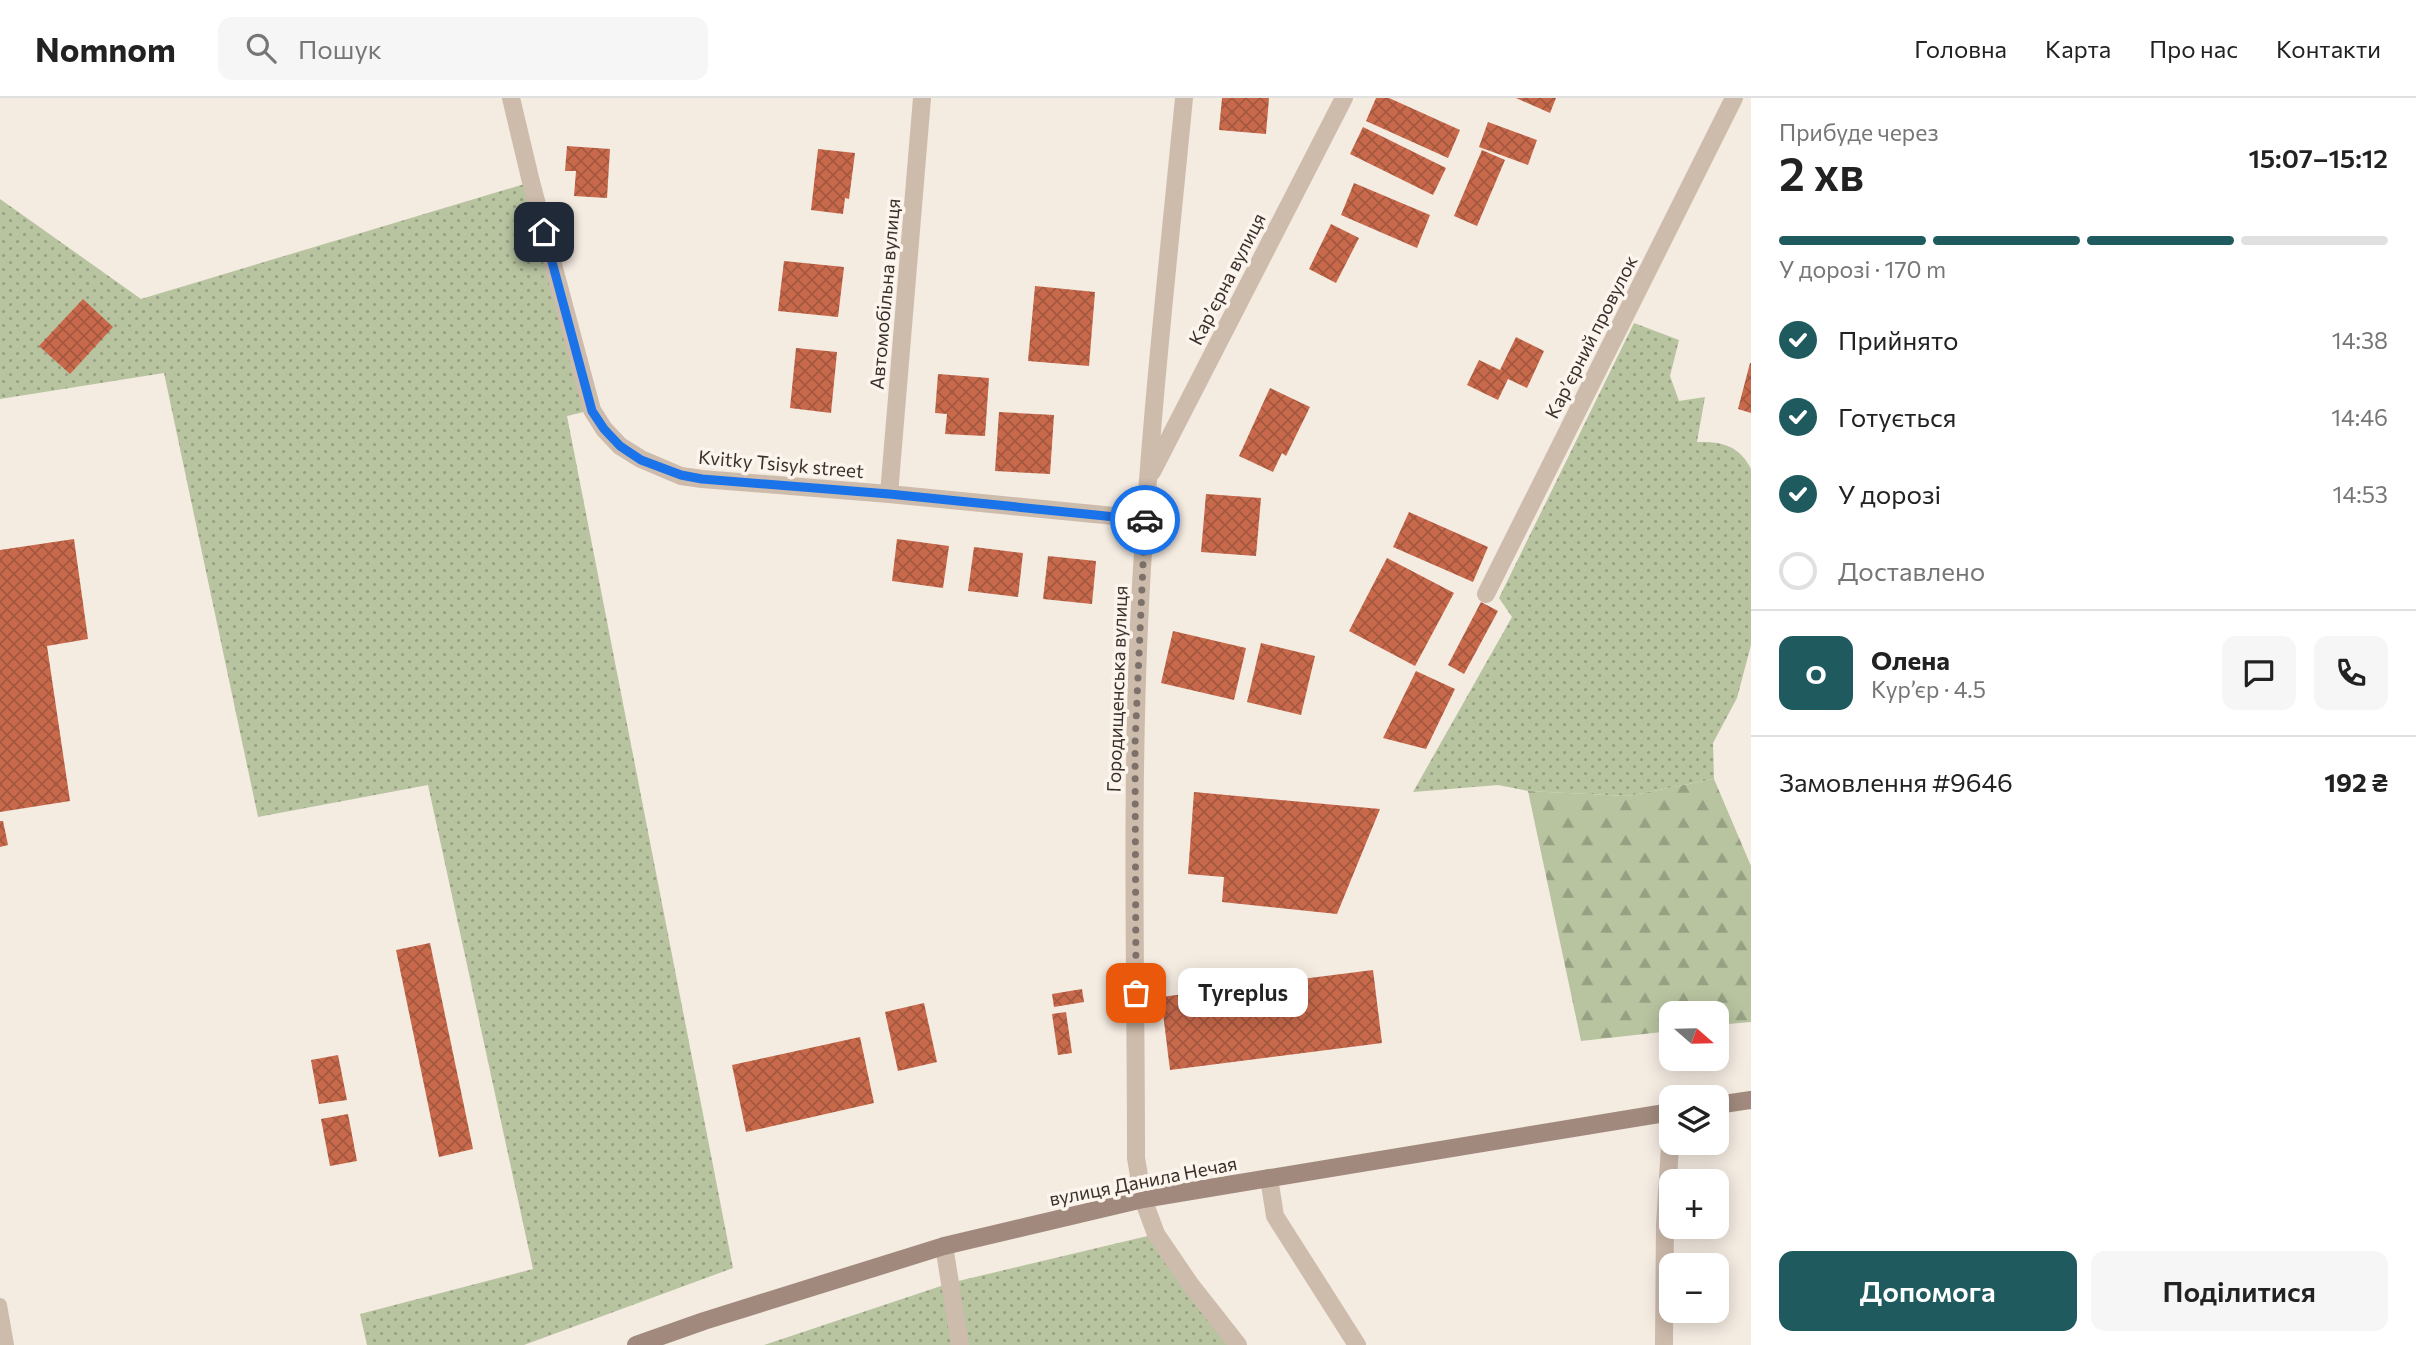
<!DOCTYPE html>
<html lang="uk">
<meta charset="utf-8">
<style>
body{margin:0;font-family:Commissioner,sans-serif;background:#f6f6f6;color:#222;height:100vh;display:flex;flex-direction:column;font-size:26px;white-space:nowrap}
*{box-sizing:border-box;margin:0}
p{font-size:23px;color:#767676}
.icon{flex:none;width:38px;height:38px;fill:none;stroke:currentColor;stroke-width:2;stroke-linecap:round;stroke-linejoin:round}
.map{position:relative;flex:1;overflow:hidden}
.sheet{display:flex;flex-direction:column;background:#fff;width:665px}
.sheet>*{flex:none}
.needle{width:46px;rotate:110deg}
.buttons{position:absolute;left:1659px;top:903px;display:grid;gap:14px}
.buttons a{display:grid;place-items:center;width:70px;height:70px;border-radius:14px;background:#fff;box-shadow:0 4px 18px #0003;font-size:35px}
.pin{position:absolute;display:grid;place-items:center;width:60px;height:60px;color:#fff;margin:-30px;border-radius:14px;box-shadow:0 4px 10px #0006}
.courier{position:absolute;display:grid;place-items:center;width:70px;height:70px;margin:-35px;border:5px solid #1a73e8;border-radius:50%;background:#fff;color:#222;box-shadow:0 2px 9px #0007}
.bubble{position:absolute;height:49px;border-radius:14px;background:#fff;box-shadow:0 4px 18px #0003;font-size:23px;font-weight:600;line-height:49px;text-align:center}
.overview em{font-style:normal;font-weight:600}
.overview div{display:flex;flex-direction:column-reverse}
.overview{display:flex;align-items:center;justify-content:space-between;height:119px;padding:0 28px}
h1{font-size:46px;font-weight:600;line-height:52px}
.bar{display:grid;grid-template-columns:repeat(4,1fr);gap:10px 7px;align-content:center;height:84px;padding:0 28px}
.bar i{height:9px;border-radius:5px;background:#e0e0e0}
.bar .active{background:#1f5a5e}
.bar p{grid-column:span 4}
.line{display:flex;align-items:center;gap:18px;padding:0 28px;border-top:2px solid #e0e0e0}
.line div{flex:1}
.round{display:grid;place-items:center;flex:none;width:74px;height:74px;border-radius:14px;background:#f6f6f6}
ol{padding:0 28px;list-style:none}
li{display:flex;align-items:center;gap:21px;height:77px}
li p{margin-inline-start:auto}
li .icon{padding:7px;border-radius:50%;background:#1f5a5e;color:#fff;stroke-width:4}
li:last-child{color:#767676}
li i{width:38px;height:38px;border:4px solid #e0e0e0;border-radius:50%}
.cta{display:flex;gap:14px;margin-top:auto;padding:14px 28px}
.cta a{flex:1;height:80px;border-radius:14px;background:#1f5a5e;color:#fff;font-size:28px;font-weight:600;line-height:80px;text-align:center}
.cta a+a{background:#f6f6f6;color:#222}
header{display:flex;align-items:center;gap:42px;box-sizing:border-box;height:98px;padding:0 35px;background:#fff;border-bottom:2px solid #e0e0e0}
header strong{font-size:33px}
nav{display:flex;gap:38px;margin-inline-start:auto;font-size:24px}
.search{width:490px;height:63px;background:#f6f6f6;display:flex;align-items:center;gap:18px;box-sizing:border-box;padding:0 24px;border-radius:14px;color:#767676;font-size:26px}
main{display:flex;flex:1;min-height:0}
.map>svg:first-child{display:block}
.grass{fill:url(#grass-dots)}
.forest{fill:url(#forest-firs)}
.building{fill:url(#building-cross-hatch)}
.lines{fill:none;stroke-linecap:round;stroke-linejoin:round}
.service{stroke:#cdbbac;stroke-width:14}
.minor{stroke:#cdbbac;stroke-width:18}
.secondary{stroke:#a18a7d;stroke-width:18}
.done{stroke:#7c716b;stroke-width:7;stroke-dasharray:0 12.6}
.route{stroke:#1a73e8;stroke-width:9}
.labels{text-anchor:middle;stroke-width:7;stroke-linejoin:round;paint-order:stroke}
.street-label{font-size:19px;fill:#3b302b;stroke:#fbf5ee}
</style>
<header>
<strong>Nomnom</strong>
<div class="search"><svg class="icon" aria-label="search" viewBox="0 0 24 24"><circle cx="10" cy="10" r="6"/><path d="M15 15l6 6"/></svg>Пошук</div>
<nav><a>Головна</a><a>Карта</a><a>Про нас</a><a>Контакти</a></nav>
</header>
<main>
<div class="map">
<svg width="1751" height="1247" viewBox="0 0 1751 1247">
<defs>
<pattern id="grass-dots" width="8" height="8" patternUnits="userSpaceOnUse" patternTransform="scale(1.75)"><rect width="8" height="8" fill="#b8c4a0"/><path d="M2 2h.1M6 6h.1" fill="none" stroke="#97a083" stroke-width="1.8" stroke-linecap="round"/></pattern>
<pattern id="forest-firs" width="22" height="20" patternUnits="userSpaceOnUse" patternTransform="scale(1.75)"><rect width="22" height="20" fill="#b8c4a0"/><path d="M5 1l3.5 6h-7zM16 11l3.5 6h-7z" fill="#97a083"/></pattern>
<pattern id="building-cross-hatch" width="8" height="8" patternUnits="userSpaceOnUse" patternTransform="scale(1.75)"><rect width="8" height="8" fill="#c8694b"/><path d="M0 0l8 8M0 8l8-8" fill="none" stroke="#a4573f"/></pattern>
</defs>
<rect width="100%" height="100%" fill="#f4ebe1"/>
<!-- grass -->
<g class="grass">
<polygon points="531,84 592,312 567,318 733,1170 524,1247 367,1247 360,1216 533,1171 428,687 258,719 164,275 0,301 0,101 141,201"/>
<path d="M 1634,225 L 1679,242 L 1670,278 L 1679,303 L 1705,299 L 1697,344 C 1722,343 1740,348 1751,371 L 1751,547 L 1737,600 L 1713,645 L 1714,681 L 1628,698 L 1528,693 L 1498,687 L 1413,694 L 1512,519 L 1499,500 Z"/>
<polygon points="1156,1136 1238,1247 764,1247 950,1185"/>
</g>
<!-- forest -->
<polygon class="forest" points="1714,681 1751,768 1751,924 1717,927 1717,915 1671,915 1671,933 1581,943 1528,693 1628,698"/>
<!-- building -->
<g class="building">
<polygon points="1222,0 1269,0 1266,36 1219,32"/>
<polygon points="1376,0 1389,0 1460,32 1448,60 1366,23"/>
<polygon points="1516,0 1556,0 1550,15"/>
<polygon points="1488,24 1537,42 1528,67 1479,49"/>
<polygon points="1363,29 1446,70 1433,97 1350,56"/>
<polygon points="567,48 610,51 607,100 574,98 576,73 565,73"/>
<polygon points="818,51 855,55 849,101 845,100 843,116 811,112"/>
<polygon points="1482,52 1505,62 1477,128 1454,118"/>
<polygon points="1354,85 1430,117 1417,150 1341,117"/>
<polygon points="1331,126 1359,140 1336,185 1309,171"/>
<polygon points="784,163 844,169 838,219 778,213"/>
<polygon points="1035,188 1095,194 1089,268 1028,263"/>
<polygon points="83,201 113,229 70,276 39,248"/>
<polygon points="1516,239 1544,253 1527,290 1508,281 1498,302 1467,287 1479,262 1500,272"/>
<polygon points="796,250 837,254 831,315 790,310"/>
<polygon points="1750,265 1751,265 1751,315 1738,311"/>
<polygon points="938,276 989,280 985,338 945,336 947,316 935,315"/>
<polygon points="1270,290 1310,309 1286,358 1282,355 1273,374 1239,358"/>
<polygon points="999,314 1054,317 1050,376 995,373"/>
<polygon points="1206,396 1261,400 1256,458 1201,454"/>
<polygon points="1409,414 1488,449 1473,484 1393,449"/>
<polygon points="74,441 88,541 47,548 70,703 0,714 0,452"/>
<polygon points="897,441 949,448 943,490 892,483"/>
<polygon points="974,449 1023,455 1018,499 968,493"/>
<polygon points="1048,458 1096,463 1092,506 1043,501"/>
<polygon points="1387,460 1454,495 1415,568 1349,533"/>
<polygon points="1481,504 1498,513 1464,576 1448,567"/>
<polygon points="1173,533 1246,550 1234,602 1161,585"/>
<polygon points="1261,545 1315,558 1301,617 1247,604"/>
<polygon points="1416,573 1455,591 1426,651 1383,640"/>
<polygon points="1194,694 1380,711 1337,816 1222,804 1224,779 1188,776"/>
<polygon points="0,723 3,723 8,747 0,749"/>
<polygon points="430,845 473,1051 439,1059 396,852"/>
<polygon points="1373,872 1382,945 1170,972 1161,899"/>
<polygon points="1082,891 1084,904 1054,909 1052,896"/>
<polygon points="924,905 937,964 898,973 885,914"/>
<polygon points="1066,914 1072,955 1058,957 1052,916"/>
<polygon points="860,939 874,1005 746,1034 732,967"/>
<polygon points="338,957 347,1002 319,1006 311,962"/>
<polygon points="348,1016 357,1063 330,1068 321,1021"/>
</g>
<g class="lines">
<!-- service -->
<polyline class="service" points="0,1207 7,1247"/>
<!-- minor -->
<g class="minor">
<polyline points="511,0 531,84 592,312 604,331 620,348 641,361 681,378 702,381 889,396 1145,421"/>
<path d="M 1184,0 C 1167,175 1147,351 1139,527 C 1131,704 1136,883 1136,1060 L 1143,1101 L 1156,1136 L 1190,1186 L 1238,1247"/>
<polyline points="1152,374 1344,0"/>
<polyline points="889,396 922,0"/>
<polyline points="1486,496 1734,0"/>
<polyline points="1269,1080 1275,1118 1357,1247"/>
<polyline points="944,1148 960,1247"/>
<polyline points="1664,1247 1665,1126 1671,1033"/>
</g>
<!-- secondary -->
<g class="secondary">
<polyline points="1717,1007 1751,1002"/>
<polyline points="636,1247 704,1223 944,1148 1143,1101 1671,1014"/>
</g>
</g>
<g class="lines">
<!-- done -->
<polyline class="done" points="1136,895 1135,646 1145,422"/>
<!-- route -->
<polyline class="route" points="544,134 592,313 604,331 620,348 641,362 681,377 702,381 889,396 1145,422"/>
</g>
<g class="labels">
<!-- street labels -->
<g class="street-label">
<text transform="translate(1227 181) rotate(-63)" y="7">Карʼєрна вулиця</text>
<text transform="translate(885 196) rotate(-85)" y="7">Автомобільна вулиця</text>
<text transform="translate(1591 239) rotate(-63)" y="7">Карʼєрний провулок</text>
<text transform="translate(781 366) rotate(5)" y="7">Kvitky Tsisyk street</text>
<text transform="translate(1117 591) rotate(-88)" y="7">Городищенська вулиця</text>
<text transform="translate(1143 1083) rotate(-11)" y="7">вулиця Данила Нечая</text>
</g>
</g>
</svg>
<div class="buttons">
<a><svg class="needle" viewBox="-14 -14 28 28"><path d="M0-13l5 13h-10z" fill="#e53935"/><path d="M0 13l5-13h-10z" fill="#767676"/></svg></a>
<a><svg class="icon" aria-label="layers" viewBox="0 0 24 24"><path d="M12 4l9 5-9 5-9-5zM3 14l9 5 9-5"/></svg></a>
<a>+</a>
<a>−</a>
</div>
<div class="pin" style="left:1136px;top:895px;background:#ea580c"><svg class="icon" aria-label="bag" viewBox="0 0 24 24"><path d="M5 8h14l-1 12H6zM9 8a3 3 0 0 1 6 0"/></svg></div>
<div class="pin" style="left:544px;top:134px;background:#1f2937"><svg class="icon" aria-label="home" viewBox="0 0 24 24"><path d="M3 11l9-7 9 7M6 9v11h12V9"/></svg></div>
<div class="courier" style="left:1145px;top:422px"><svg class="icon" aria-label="car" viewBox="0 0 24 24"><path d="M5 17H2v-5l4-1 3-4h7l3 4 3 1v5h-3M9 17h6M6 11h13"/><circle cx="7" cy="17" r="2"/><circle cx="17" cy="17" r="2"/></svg></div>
<div class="bubble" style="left:1178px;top:870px;width:130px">Tyreplus</div>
</div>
<section class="sheet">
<div class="overview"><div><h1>2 хв</h1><p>Прибуде через</p></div><em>15:07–15:12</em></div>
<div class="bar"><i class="active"></i><i class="active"></i><i class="active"></i><i></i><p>У дорозі · 170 m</p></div>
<ol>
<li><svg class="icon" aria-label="check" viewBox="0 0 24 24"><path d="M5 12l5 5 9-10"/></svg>Прийнято<p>14:38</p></li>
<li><svg class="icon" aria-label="check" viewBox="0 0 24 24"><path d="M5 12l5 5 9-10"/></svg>Готується<p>14:46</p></li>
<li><svg class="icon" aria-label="check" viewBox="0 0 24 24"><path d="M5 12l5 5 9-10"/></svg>У дорозі<p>14:53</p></li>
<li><i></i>Доставлено</li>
</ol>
<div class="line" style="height:126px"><b class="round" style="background:#1f5a5e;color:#fff">О</b><div><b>Олена</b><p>Кур’єр · 4.5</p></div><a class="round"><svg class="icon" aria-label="chat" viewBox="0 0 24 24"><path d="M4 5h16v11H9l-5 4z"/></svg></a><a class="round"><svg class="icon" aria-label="phone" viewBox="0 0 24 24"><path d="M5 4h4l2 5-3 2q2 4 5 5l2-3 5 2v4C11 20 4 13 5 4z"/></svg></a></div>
<div class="line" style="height:91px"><div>Замовлення #9646</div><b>192 ₴</b></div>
<div class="cta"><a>Допомога</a><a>Поділитися</a></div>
</section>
</main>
